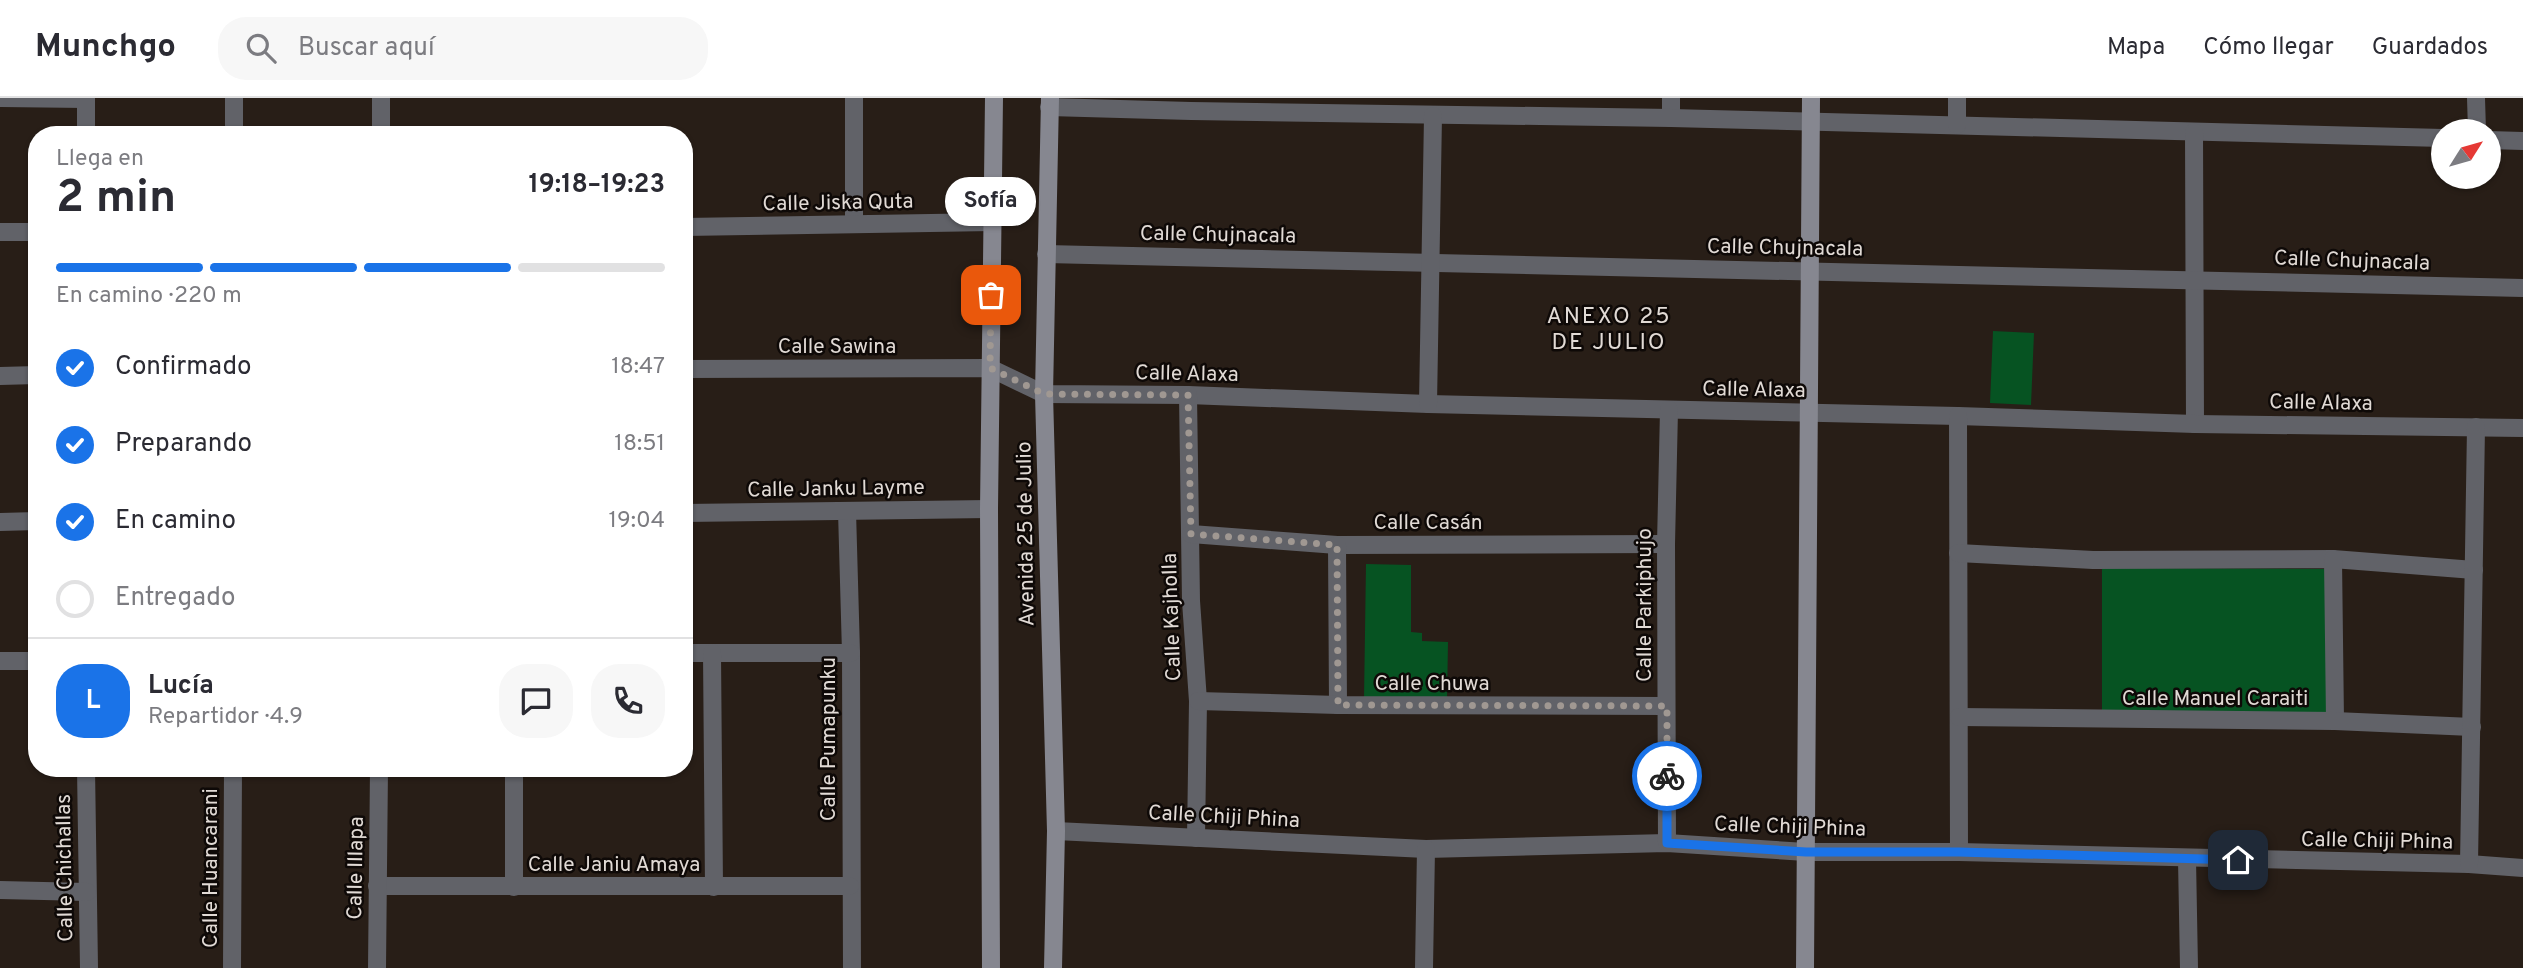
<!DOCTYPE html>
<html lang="es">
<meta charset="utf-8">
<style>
body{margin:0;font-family:Overpass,sans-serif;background:#f7f7f7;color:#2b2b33;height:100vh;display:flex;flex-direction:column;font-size:26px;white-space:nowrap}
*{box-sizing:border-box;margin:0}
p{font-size:23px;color:#7c7c81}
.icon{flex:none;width:38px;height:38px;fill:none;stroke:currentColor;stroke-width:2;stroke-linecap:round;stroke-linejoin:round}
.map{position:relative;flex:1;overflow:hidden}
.drawer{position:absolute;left:28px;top:28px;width:665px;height:651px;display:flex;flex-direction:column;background:#fff;border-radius:28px;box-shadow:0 2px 5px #0004}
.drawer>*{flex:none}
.needle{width:46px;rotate:53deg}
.tools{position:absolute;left:2431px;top:21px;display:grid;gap:14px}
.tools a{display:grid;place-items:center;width:70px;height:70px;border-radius:50%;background:#fff;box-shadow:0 2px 5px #0004;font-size:35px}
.pin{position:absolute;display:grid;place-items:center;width:60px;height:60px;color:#fff;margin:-30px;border-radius:14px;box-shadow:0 4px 10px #0006}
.courier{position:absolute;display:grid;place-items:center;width:70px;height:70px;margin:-35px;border:5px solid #1a73e8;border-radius:50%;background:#fff;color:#222;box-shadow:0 2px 9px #0007}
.bubble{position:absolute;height:49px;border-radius:24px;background:#fff;box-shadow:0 2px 5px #0004;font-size:23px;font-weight:700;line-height:49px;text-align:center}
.head em{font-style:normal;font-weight:700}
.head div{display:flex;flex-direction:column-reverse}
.head{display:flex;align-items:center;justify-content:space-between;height:119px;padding:0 28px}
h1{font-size:46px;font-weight:700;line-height:52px}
.bar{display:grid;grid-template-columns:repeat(4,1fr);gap:10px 7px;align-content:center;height:84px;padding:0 28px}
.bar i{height:9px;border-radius:5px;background:#e1e1e2}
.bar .selected{background:#1a73e8}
.bar p{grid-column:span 4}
.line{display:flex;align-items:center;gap:18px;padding:0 28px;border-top:2px solid #e1e1e2}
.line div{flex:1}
.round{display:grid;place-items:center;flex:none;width:74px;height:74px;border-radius:28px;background:#f7f7f7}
ol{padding:0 28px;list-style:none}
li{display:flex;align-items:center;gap:21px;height:77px}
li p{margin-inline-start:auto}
li .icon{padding:7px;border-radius:50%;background:#1a73e8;color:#fff;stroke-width:4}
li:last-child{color:#7c7c81}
li i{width:38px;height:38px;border:4px solid #e1e1e2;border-radius:50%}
header{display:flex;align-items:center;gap:42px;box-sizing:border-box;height:98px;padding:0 35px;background:#fff;border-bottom:2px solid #e1e1e2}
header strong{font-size:33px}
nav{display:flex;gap:38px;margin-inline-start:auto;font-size:24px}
.search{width:490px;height:63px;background:#f7f7f7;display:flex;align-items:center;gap:18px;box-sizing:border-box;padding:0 24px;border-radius:28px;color:#7c7c81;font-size:26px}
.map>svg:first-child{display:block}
.green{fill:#065322}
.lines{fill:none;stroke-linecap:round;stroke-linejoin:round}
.street{stroke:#616268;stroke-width:18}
.secondary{stroke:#868790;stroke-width:18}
.done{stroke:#a09892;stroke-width:7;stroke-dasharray:0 12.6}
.route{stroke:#1a73e8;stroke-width:9}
.labels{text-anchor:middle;stroke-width:5;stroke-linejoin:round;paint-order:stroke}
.street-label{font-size:21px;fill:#e1dad5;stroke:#0e0907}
.neighbourhood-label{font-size:23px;letter-spacing:2px;fill:#e1dad5;stroke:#0e0907}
</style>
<header>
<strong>Munchgo</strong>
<div class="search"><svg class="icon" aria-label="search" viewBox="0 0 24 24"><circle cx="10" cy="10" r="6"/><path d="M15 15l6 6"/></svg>Buscar aquí</div>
<nav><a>Mapa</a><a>Cómo llegar</a><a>Guardados</a></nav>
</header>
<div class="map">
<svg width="2523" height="870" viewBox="0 0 2523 870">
<rect width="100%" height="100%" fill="#281e17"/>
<!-- green -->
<g class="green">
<polygon points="1993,233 2034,235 2031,307 1990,305"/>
<polygon points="1366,466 1411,467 1411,534 1422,535 1422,543 1448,544 1447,603 1364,601"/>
<polygon points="2102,470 2327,471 2327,616 2102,615"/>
</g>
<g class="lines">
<!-- street -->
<g class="street">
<polyline points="1,0 86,1"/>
<polyline points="86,0 86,37"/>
<polyline points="381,0 381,37"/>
<polyline points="854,0 854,126"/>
<polyline points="1671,0 1671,20"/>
<polyline points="2476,0 2477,33"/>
<polyline points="1049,9 1191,13 1671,20 2443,40"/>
<polyline points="1957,27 1957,0"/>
<polyline points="2194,34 2195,326"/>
<polyline points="234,37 234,0"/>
<polyline points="2488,42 2523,43"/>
<polyline points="684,129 992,124"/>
<polyline points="0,134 37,134"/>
<polyline points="1046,156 2523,190"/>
<polyline points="684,271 990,270 1044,296 1188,297 1428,306 1958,318 2195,326 2523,330"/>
<polyline points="0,278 37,277"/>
<polyline points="1188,297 1191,503 1198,603 1196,740"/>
<polyline points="1428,306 1433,18"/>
<polyline points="1958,318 1959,754"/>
<polyline points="847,413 851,555 852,870"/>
<polyline points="684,415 989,411"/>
<polyline points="0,424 37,423"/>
<polyline points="1191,436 1337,447 1666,446"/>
<polyline points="1337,447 1338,607"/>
<polyline points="1958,455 2093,462 2333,461 2474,472"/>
<polyline points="2333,461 2335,623"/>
<polyline points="684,555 851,555"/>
<polyline points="712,555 714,789"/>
<polyline points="0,563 37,563"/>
<polyline points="1198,603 1338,607 1666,608"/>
<polyline points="1959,619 2335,623 2472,629"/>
<polyline points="86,670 89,870"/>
<polyline points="514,670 514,789"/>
<polyline points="1056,733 1426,751 1667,745 1806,754 1959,754 2469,766 2523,770"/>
<polyline points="1667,745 1666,446 1669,312"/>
<polyline points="2187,761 2189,870"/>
<polyline points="2469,766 2476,329"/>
<polyline points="377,788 850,788"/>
<polyline points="0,792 87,794"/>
<polyline points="232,870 233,670"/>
<polyline points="377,870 379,670"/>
<polyline points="1424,870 1426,751"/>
</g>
<!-- secondary -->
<g class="secondary">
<polyline points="1050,0 1044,296 1056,733 1053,870"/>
<polyline points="991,870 989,411 994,0"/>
<polyline points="1805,870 1811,0"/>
</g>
</g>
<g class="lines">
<!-- done -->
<polyline class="done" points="991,197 990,270 1044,296 1188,297 1191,436 1337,447 1338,607 1667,608 1667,678"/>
<!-- route -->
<polyline class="route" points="1667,678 1667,745 1806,754 1959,754 2238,762"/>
</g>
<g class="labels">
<!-- street labels -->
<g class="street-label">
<text transform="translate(838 104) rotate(-1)" y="7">Calle Jiska Quta</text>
<text transform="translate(1218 136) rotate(1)" y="7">Calle Chujnacala</text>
<text transform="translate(1785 149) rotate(1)" y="7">Calle Chujnacala</text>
<text transform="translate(2352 162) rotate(2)" y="7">Calle Chujnacala</text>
<text x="837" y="255">Calle Sawina</text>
<text transform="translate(1187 275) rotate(1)" y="7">Calle Alaxa</text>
<text transform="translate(1754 291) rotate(1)" y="7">Calle Alaxa</text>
<text transform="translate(2321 304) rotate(1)" y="7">Calle Alaxa</text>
<text transform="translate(836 390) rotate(-1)" y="7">Calle Janku Layme</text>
<text x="1428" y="431">Calle Casán</text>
<text transform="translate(1025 436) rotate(-91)" y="7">Avenida 25 de Julio</text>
<text transform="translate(1644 507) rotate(-90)" y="7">Calle Parkiphujo</text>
<text transform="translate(1171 519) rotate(-92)" y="7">Calle Kajholla</text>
<text x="1432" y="592">Calle Chuwa</text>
<text x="2215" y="607">Calle Manuel Caraiti</text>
<text transform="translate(828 641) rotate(-90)" y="7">Calle Pumapunku</text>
<text transform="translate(1224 718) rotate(3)" y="7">Calle Chiji Phina</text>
<text transform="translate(1790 728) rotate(2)" y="7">Calle Chiji Phina</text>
<text transform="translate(2377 742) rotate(1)" y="7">Calle Chiji Phina</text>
<text x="614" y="773">Calle Janiu Amaya</text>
<text transform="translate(64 770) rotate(-91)" y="7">Calle Chichallas</text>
<text transform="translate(210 770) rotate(-90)" y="7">Calle Huancarani</text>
<text transform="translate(355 770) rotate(-89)" y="7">Calle Illapa</text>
</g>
<!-- neighbourhood labels -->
<g class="neighbourhood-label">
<text x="1609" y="225">ANEXO 25<tspan x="1609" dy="26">DE JULIO</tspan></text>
</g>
</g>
</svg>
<div class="tools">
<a><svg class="needle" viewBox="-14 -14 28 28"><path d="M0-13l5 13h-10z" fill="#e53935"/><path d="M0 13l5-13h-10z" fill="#7c7c81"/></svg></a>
</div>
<div class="pin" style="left:991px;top:197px;background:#ea580c"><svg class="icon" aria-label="bag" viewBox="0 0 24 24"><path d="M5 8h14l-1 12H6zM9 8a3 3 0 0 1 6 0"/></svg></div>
<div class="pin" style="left:2238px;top:762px;background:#1f2937"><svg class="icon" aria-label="home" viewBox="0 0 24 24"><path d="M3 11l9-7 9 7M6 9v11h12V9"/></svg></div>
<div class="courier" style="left:1667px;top:678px"><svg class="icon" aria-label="bike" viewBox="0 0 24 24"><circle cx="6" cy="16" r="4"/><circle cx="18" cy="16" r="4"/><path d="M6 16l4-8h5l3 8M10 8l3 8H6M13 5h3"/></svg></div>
<div class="bubble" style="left:945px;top:79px;width:91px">Sofía</div>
<section class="drawer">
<div class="head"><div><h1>2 min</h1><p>Llega en</p></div><em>19:18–19:23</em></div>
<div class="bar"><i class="selected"></i><i class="selected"></i><i class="selected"></i><i></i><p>En camino · 220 m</p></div>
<ol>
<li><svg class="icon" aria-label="check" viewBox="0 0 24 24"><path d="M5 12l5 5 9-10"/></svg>Confirmado<p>18:47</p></li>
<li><svg class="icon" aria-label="check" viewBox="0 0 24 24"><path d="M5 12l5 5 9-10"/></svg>Preparando<p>18:51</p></li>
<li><svg class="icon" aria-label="check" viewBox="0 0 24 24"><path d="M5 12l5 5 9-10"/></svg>En camino<p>19:04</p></li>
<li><i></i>Entregado</li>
</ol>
<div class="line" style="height:126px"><b class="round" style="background:#1a73e8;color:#fff">L</b><div><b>Lucía</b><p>Repartidor · 4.9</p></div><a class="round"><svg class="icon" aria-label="chat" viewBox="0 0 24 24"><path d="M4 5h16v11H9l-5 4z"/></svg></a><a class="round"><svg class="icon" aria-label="phone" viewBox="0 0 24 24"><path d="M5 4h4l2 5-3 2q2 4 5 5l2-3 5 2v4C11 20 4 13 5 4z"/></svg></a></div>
</section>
</div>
